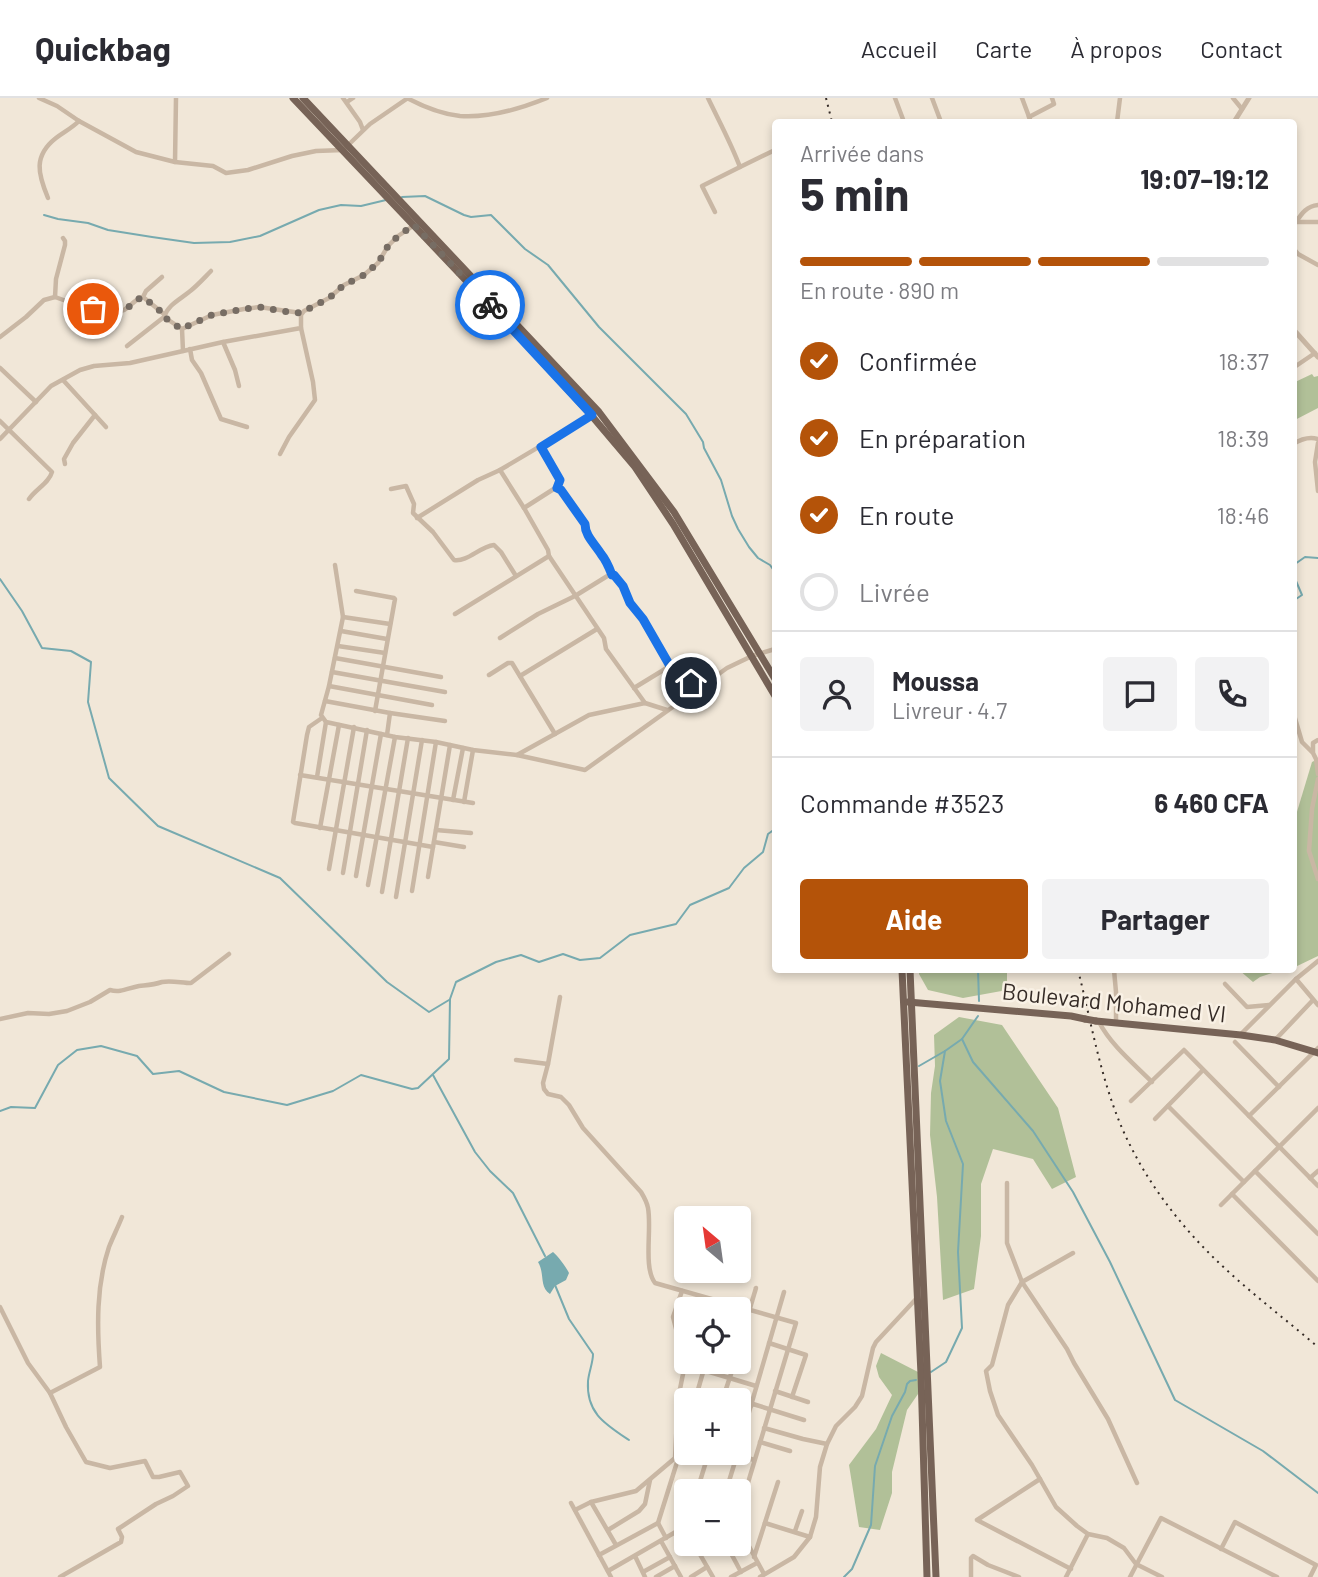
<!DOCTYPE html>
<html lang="fr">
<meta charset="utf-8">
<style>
body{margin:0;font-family:Barlow,sans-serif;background:#f2f2f3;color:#2b2b33;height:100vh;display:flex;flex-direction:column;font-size:26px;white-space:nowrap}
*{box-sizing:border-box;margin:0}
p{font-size:23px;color:#7c7c81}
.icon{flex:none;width:38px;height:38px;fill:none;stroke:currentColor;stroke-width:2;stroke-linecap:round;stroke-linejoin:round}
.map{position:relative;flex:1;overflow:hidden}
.drawer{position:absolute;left:772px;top:21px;width:525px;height:854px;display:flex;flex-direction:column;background:#fff;border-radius:7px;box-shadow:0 4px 10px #0003}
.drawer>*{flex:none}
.needle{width:46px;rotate:331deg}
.buttons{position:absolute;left:674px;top:1108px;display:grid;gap:14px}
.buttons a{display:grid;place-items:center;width:77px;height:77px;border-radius:7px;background:#fff;box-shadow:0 4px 10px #0003;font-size:35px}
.pin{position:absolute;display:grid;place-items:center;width:60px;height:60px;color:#fff;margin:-30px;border:4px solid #fff;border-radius:50%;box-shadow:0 2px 7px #0007}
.courier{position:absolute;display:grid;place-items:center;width:70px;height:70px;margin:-35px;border:5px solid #1a73e8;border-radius:50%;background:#fff;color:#222;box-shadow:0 2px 9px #0007}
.head em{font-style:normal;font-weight:700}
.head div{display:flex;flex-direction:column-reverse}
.head{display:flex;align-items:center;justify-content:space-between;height:119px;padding:0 28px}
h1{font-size:46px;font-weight:700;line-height:52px}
.bar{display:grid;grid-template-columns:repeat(4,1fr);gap:10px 7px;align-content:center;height:84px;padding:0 28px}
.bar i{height:9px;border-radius:5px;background:#e1e1e2}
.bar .on{background:#b45309}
.bar p{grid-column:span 4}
.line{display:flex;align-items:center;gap:18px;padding:0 28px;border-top:2px solid #e1e1e2}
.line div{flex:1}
.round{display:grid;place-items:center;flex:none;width:74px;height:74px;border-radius:7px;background:#f2f2f3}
ol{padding:0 28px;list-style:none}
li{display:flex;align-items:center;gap:21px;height:77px}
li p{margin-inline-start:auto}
li .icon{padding:7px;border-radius:50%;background:#b45309;color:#fff;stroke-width:4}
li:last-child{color:#7c7c81}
li i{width:38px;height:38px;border:4px solid #e1e1e2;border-radius:50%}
.cta{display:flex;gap:14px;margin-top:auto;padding:14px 28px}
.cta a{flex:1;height:80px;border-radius:7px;background:#b45309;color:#fff;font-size:28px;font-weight:700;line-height:80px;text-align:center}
.cta a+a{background:#f2f2f3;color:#2b2b33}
header{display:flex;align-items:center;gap:42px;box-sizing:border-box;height:98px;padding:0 35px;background:#fff;border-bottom:2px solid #e1e1e2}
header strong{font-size:33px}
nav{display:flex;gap:38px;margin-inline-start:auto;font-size:24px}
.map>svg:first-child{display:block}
.green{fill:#b1c098}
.water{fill:#77aaaf}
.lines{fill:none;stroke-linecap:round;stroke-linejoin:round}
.stream{stroke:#77aaaf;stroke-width:2}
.minor{stroke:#c9b7a4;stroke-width:4.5}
.tertiary{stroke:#c9b7a4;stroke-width:5}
.primary{stroke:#776357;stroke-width:7}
.rail{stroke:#352b26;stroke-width:2;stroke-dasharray:2 5;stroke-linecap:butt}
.primary-bridge{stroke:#776357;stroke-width:7}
.done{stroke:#776d64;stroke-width:7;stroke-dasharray:0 12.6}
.route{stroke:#1a73e8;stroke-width:9}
.labels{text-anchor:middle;stroke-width:5;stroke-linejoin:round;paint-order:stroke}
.street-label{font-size:23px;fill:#352b26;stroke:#f9f1e5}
</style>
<header>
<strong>Quickbag</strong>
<nav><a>Accueil</a><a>Carte</a><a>À propos</a><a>Contact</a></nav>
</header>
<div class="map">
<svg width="1318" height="1479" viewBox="0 0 1318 1479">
<rect width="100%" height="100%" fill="#f1e7d8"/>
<!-- green -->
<g class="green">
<polygon points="1312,276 1314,279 1318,278 1318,310 1293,323 1293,285"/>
<polygon points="1318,661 1318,858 1293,870 1293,727 1312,664"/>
<polygon points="919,872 1007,872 1007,892 963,900 928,892 919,876"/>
<polygon points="1239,872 1281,872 1260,879 1253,884"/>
<polygon points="959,919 1002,927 1058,1010 1076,1079 1052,1091 1033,1061 993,1051 981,1086 981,1138 974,1191 943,1202 937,1099 930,1037 931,995 935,968 934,937"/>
<polygon points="881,1255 918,1274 918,1296 907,1312 892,1374 892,1395 880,1432 859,1429 849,1367 876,1331 892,1297 879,1279 876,1268"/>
</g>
<!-- water -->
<path class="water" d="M 553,1154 C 557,1157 567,1170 569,1175 L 566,1182 L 555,1188 L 550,1196 C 539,1189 545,1175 538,1164 Z"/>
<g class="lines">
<!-- stream -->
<g class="stream">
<polyline points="402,99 425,98 464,117 471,119 491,117 525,151 548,167 599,229 686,316 703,344 704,350 721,382 732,418 738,431 749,449 758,460 770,467 775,474"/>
<polyline points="44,117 58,121 88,125 108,132 152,139 194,145 230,144 260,138 319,112 341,107 361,108 386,102"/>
<polyline points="0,481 22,513 42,550 71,553 91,564 88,604 109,680 158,728 280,780 387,884 429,914 449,902"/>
<polyline points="1293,503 1302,497 1296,483 1295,466 1305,459 1318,460"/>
<polyline points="978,872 979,903"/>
<polyline points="962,941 973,964 1033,1033 1073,1094 1110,1164 1175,1302 1263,1353 1318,1395"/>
<polyline points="919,968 945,953"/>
<polyline points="433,977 475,1054 490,1073 513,1095 545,1158"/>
<polyline points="0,1013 11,1009 35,1010 58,967 77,952 101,948 137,958 153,976 179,973 224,994 287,1007 333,993 361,977 412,991 418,990 449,961 450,901 456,884 496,864 521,857 539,864 563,856 580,862 600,860 630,837 676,826 690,807 729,790 744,770 763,754 768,736 775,731"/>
<path d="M 555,1187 L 569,1221 L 593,1256 C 593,1265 589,1273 588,1283 C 586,1315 605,1326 629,1342"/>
<polyline points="931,1274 946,1264 962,1230 958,1154 963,1066 946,1023 940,983 945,953 962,941 978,918"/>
<polyline points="844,1479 852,1471 871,1427 875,1368 892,1318 905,1294 907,1286 910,1283 916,1282"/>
</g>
<!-- minor -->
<g class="minor">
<polyline points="39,0 57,8 79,23 136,54 175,64 213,68 226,75 248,72 292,58 316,53 343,52 370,26 408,0"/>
<polyline points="343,0 360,24 363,32"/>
<path d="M 407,0 C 422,8 442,16 460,18 C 490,20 520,11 547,0"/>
<path d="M 708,0 C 719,23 731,45 740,69 L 775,52"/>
<polyline points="895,0 904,24"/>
<polyline points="932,0 941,24"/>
<polyline points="1022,0 1031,24"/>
<polyline points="1233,0 1242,11"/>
<polyline points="347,4 353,0"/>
<polyline points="1029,19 1054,6 1052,0"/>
<polyline points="1117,24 1120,0"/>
<polyline points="175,64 176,0"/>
<path d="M 48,100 C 38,76 33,58 56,40 C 64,34 72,30 79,23"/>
<polyline points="715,114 702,88 740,69"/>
<path d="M 1296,124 C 1302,115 1307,108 1318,107"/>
<polyline points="1293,127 1296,124 1318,124"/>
<polyline points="1293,150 1298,156 1318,167"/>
<polyline points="55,199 56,181 65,147 65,143 63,140"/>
<polyline points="143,199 146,193 162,179"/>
<polyline points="164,219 182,231"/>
<path d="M 0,239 L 26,219 L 44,202 L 55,199 L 69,204 L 80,203 C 90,212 112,218 124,212 C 131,208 135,201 143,199 L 164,216"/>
<polyline points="223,244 235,272 239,288"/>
<path d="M 127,248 L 164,219 C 168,207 179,202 189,194 C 197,188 204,180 211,173"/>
<polyline points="190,251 192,262 201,275 221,321 247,329"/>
<polyline points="183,253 182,231 212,217 244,211 259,209 301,215"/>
<polyline points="0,270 36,304"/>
<polyline points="1293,270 1315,255"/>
<polyline points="63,282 106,329"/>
<path d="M 0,323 L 52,374 C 49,385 36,391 29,401"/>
<polyline points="0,341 51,288 80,272 94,268 130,265 223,244 301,230 301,217 304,213 329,200 344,187 364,177 378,165 388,148 398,138 413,128"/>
<polyline points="1318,345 1315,364 1318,393"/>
<path d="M 1293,346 C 1301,341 1309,338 1318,341"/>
<polyline points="280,356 289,339 315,302 313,284 301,230"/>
<polyline points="65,366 64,361 73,345 95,317"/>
<polyline points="500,372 524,410 548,452 549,458 604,540 606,551 645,605"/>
<polyline points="557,390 561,392 585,426 587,437 602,456 612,477"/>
<path d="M 391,391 L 406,388 L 414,406 L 413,415 L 433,434 L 454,462 C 468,464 479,449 494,447 L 501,454 L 516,478"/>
<polyline points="524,410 560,387 560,382 541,349"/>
<polyline points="417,420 478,382 500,372 591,318"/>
<polyline points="335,467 343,519 329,588 321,617 326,624 395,639 436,644 473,652 517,657 585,672 727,570 752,558 775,551"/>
<polyline points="356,493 394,500 395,501 375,613"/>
<polyline points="455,516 549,458"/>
<polyline points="343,519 390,526"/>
<polyline points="341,533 387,541"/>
<polyline points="500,540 538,516 575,498 609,477 614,477 623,488 630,505 643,521 670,568 681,583 703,588"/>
<polyline points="338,548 385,555"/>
<polyline points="335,560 441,579"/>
<polyline points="332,574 445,594"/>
<polyline points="489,577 508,565 512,565 555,636"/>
<polyline points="520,578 597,531"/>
<polyline points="329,588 432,607"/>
<polyline points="634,590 670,568"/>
<polyline points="325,603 390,615 387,637"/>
<polyline points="390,615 445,623"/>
<polyline points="1294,617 1302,644 1313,655 1316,661 1318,676"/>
<polyline points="322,620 309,629 307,637 293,724 295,725 433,749"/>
<polyline points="1313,654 1313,645 1318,642"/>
<polyline points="517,657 589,617 645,605 667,612"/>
<polyline points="300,677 473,705"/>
<polyline points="317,679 326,624"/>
<polyline points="1318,681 1312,711 1309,753 1318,781"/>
<polyline points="453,702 463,650"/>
<polyline points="464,704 473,652"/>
<polyline points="320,730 339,627"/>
<polyline points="436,732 471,735"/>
<polyline points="434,744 464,749"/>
<polyline points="329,771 354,629"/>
<polyline points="343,775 367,632"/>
<polyline points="356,778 381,636"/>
<polyline points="428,779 450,647"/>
<polyline points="368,787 395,639"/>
<polyline points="412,793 436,644"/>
<polyline points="382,794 408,640"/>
<polyline points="396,799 422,642"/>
<polyline points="1114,872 1116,894 1116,923"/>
<polyline points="1296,881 1318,907"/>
<polyline points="1225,886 1247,909 1269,907"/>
<path d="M 560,899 L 548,966 L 543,985 L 544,991 L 548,996 L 561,999 L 569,1007 L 583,1030 L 641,1094 C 644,1099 647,1104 648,1110 C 652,1131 643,1169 655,1185 L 796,1225 L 738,1418"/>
<path d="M 0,921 L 28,915 L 49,916 L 67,913 L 90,904 L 110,892 C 121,895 128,890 139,888 C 148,887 153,887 162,884 C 171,882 182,885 191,885 L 229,856"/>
<path d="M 1099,924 C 1111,947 1133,965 1152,984"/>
<polyline points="1241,936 1296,881 1318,863"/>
<polyline points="1276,941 1313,902"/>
<polyline points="1235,944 1279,989"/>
<polyline points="516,962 548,966"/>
<polyline points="1131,1003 1184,952 1318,1088"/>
<polyline points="1168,1008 1244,1084"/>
<polyline points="1249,1018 1318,950"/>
<polyline points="1155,1021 1203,972"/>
<polyline points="1255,1073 1318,1136"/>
<polyline points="1310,1080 1318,1073"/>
<polyline points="1007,1085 1007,1145 1022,1184 1067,1251 1074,1265 1108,1321 1137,1385"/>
<polyline points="1232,1096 1318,1183"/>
<polyline points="1221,1107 1318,1010"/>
<polyline points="1073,1155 1022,1184 1008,1207 992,1267 986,1273 990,1293 998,1317 1032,1367 1056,1409 1077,1428 1088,1436 1107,1440 1124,1450 1136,1466 1162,1479"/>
<polyline points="0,1209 28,1265 50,1295"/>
<polyline points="769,1245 806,1257 792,1299"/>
<polyline points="738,1250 756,1190"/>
<polyline points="703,1272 756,1288"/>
<polyline points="775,1293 808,1304"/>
<polyline points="725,1294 731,1298 732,1302"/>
<polyline points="698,1295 715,1300"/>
<polyline points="695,1302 706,1264"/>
<polyline points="715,1302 719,1295 725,1294 735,1264"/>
<polyline points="738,1307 750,1309 753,1306 804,1322"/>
<polyline points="764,1330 803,1341 827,1346"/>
<polyline points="760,1344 790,1353"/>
<polyline points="738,1352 784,1194"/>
<polyline points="730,1354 754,1362"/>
<polyline points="678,1361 686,1336"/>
<polyline points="1040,1381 977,1422 1071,1471"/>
<polyline points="697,1393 709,1354"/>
<polyline points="726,1393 738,1354"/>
<polyline points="591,1404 616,1447"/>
<polyline points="571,1405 611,1479"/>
<polyline points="575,1412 591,1404 636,1393 675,1360 678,1301 685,1266 673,1219 682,1193"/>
<polyline points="658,1425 666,1440"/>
<polyline points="765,1425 810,1439"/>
<polyline points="738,1428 764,1476"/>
<polyline points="608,1432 639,1413 645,1406 650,1382"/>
<polyline points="795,1433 802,1413"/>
<polyline points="661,1443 681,1479"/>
<polyline points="694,1446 713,1479"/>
<polyline points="726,1446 741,1474"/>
<polyline points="1221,1451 1235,1424 1316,1467 1310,1479"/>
<polyline points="599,1457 658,1425 678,1361 675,1360"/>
<polyline points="635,1458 645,1479"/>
<polyline points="754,1459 778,1384"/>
<polyline points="608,1473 686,1428"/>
<polyline points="643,1474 670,1459"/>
<path d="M 60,1479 L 121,1444 L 122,1439 L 118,1431 L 156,1406 L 173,1398 L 188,1388 L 180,1374 L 159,1379 L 153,1379 L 145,1363 L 110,1370 L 86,1364 L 66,1329 L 50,1295 L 100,1269 C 97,1229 96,1188 109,1149 C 113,1139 118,1129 122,1119"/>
<polyline points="656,1479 675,1468"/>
<polyline points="691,1479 707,1469"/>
<polyline points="731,1479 757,1465"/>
<polyline points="760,1479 794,1459 810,1439 816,1419 820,1369 827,1346 836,1328 855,1309 862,1298 873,1250 876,1244 916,1201"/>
<polyline points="971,1479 971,1460 973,1458 988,1467 1019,1479"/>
<polyline points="1066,1479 1088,1436"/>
<polyline points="1130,1479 1161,1420 1277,1479"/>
</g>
<!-- tertiary -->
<g class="tertiary">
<polyline points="1234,24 1249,0"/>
<polyline points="1293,231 1318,259"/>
</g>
<!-- primary -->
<g class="primary">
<polyline points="293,0 528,248 591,317 635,369 673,426 775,598"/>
<polyline points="303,0 599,314 674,414 775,581"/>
<polyline points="902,872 921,1276 927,1479"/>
<polyline points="910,872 936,1479"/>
<polyline points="908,904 1071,918 1085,921"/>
<polyline points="1096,923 1241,937 1275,942 1318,955"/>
</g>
<!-- rail -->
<g class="rail">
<polyline points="826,0 832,24"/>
<path d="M 1078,872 C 1093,931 1103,996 1132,1051 C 1153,1092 1183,1130 1216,1162 C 1248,1193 1284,1220 1318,1249"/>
</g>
<!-- primary-bridge -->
<polyline class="primary-bridge" points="1085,921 1096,923"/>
</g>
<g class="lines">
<!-- done -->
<path class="done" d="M 93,211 C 101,214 115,216 123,212 C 131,209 134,202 143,199 L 164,216 L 164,219 L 181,231 L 212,217 L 244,211 L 259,209 L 289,214 L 301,215 L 329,200 L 344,187 L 364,177 L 378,165 L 388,148 L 398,138 L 414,127 L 490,207"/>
<!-- route -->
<path class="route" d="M 490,207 L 592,317 L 541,349 L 560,382 L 557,390 L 561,392 L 585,426 C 585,438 595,446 601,456 C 606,462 609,469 612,477 L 614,477 L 623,488 L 630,505 L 643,521 L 670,568 L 681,583 L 691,585"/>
</g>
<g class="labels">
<!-- street labels -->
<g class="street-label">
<text transform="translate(1114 905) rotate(6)" y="8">Boulevard Mohamed VI</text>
</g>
</g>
</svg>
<div class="buttons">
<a><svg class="needle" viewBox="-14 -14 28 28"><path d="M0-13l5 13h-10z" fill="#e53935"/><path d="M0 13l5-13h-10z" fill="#7c7c81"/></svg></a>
<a><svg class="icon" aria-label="locate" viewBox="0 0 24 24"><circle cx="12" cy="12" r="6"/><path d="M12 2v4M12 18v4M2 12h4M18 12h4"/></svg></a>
<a>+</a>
<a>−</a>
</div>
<div class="pin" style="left:93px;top:211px;background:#ea580c"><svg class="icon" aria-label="bag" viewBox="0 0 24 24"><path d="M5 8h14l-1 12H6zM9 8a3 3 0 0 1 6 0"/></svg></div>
<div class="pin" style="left:691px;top:585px;background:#1f2937"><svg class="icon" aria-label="home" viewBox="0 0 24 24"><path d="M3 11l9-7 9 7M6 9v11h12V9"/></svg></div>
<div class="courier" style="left:490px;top:207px"><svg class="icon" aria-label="bike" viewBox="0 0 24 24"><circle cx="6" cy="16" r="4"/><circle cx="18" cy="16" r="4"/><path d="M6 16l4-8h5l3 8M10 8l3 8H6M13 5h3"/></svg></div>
<section class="drawer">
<div class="head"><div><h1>5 min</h1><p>Arrivée dans</p></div><em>19:07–19:12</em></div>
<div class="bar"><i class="on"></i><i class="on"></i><i class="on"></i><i></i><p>En route · 890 m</p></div>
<ol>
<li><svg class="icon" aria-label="check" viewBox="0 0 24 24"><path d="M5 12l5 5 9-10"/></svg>Confirmée<p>18:37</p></li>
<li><svg class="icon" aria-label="check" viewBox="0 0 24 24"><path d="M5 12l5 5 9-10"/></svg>En préparation<p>18:39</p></li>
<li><svg class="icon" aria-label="check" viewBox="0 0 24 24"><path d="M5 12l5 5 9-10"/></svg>En route<p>18:46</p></li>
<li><i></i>Livrée</li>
</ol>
<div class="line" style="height:126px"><a class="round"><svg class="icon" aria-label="person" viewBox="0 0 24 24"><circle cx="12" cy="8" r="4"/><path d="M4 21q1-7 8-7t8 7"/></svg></a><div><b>Moussa</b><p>Livreur · 4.7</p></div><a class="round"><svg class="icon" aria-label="chat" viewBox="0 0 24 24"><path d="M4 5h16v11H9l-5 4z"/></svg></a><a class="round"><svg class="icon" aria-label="phone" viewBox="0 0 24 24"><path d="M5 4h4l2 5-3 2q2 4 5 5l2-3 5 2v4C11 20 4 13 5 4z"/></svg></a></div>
<div class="line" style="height:91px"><div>Commande #3523</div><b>6 460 CFA</b></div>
<div class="cta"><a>Aide</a><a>Partager</a></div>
</section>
</div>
